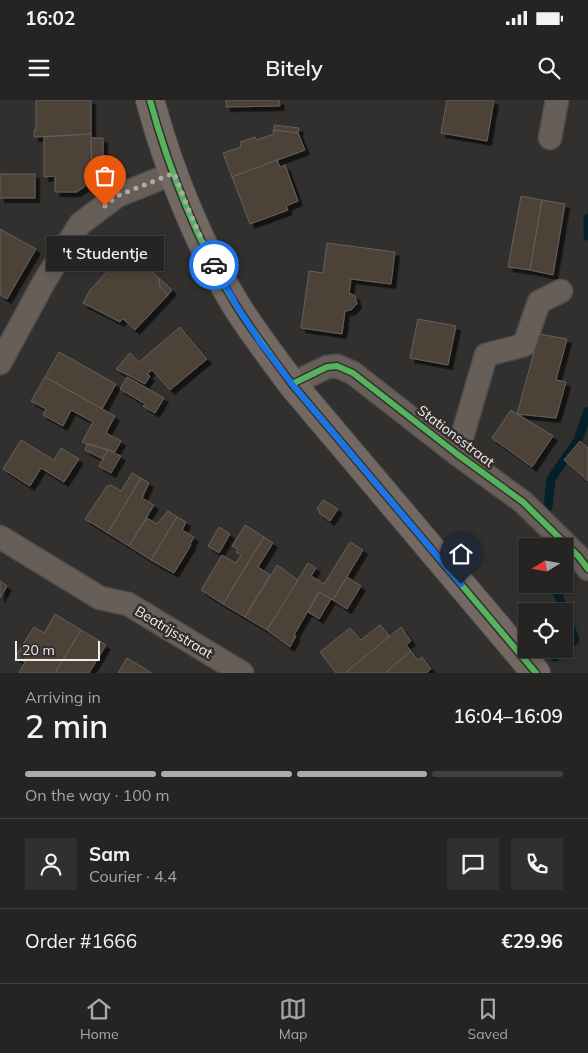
<!DOCTYPE html>
<meta charset="utf-8">
<style>
body{margin:0;font-family:Mulish,sans-serif;background:#32302f;color:#f1f3f6;height:100vh;display:flex;flex-direction:column;font-size:19px;white-space:nowrap}
*{box-sizing:border-box;margin:0}
p{font-size:16px;color:#a4a4a5}
.icon{flex:none;width:28px;height:28px;fill:none;stroke:currentColor;stroke-width:2;stroke-linecap:round;stroke-linejoin:round}
.map{position:relative;height:573px;overflow:hidden}
.side{display:flex;flex-direction:column;background:#262422;flex:1}
.side>*{flex:none}
.needle{width:32px;rotate:259deg}
.fabs{position:absolute;left:518px;top:438px;display:grid;gap:10px}
.fabs a{display:grid;place-items:center;width:55px;height:55px;border-radius:0px;background:#262422;box-shadow:0 2px 8px #0003,0 0 0 1px #424140;font-size:25px}
.scale{position:absolute;left:15px;bottom:12px;width:85px;box-sizing:border-box;padding-left:5px;border:2px solid #efedec;border-top:0;font-size:14px;line-height:18px;white-space:nowrap;color:#efedec;-webkit-text-stroke:4px #332f2d;paint-order:stroke}
.pin{position:absolute;display:grid;place-items:center;width:42px;height:42px;color:#fff;margin:-51px -21px;border-radius:50% 50% 50% 0;rotate:-45deg;box-shadow:0 0 5px #0007}
.pin .icon{rotate:45deg}
.courier{position:absolute;display:grid;place-items:center;width:50px;height:50px;margin:-25px;border:4px solid #1a73e8;border-radius:50%;background:#fff;color:#222;box-shadow:0 1px 6px #0007}
.bubble{position:absolute;height:35px;border-radius:0px;background:#262422;box-shadow:0 2px 8px #0003,0 0 0 1px #424140;font-size:16px;font-weight:600;line-height:35px;text-align:center}
.headline em{font-style:normal;font-weight:600}
.headline div{display:flex;flex-direction:column-reverse}
.headline{display:flex;align-items:center;justify-content:space-between;height:85px;padding:0 25px}
h1{font-size:32px;font-weight:600;line-height:38px}
.bar{display:grid;grid-template-columns:repeat(4,1fr);gap:8px 5px;align-content:center;height:60px;padding:0 25px}
.bar i{height:6px;border-radius:4px;background:#424140}
.bar .selected{background:#adabaa}
.bar p{grid-column:span 4}
.line{display:flex;align-items:center;gap:12px;padding:0 25px;border-top:1px solid #424140}
.line div{flex:1}
.round{display:grid;place-items:center;flex:none;width:52px;height:52px;border-radius:0px;background:#32302f}
.status{display:flex;justify-content:space-between;align-items:center;height:35px;padding:0 25px;background:#262422;direction:ltr}
.status svg{height:14px;fill:currentColor}
header{display:flex;justify-content:space-between;align-items:center;height:65px;padding:0 25px;background:#262422;font-size:22px;font-weight:600}
.tabs{display:flex;justify-content:space-around;align-items:center;height:70px;border-top:1px solid #424140;background:#262422;font-size:14px;color:#a4a4a5}
.tabs a{display:grid;justify-items:center;gap:2px}
.tabs .selected{color:#adabaa}
.map>svg:first-child{display:block}
.lines{fill:none;stroke-linecap:round;stroke-linejoin:round}
.stream{stroke:#042029;stroke-width:9}
.building{fill:#4e4238;stroke:#62605e;filter:url(#shadow)}
.street-casing{stroke:#4f4e4d;stroke-width:25}
.secondary-casing{stroke:#4f4e4d;stroke-width:30}
.street{stroke:#675e58;stroke-width:22}
.secondary{stroke:#736862;stroke-width:28}
.cycleway-casing{stroke:#332f2d;stroke-width:9}
.cycleway{stroke:#56b35d;stroke-width:6}
.done{stroke:#adabaa;stroke-width:5;stroke-dasharray:0 9}
.route{stroke:#1a73e8;stroke-width:6}
.labels{text-anchor:middle;stroke-width:5;stroke-linejoin:round;paint-order:stroke}
.street-label{font-size:14px;fill:#efedec;stroke:#332f2d}
</style>
<div class="status"><b>16:02</b><svg viewBox="0 0 49 12"><path d="M0 12V9h3v3zM5 12V6h3v6zM10 12V3h3v9zM15 12V0h3v12zM26 1h20v11H26zM47 4h2v5h-2z"/></svg></div>
<header><svg class="icon" aria-label="menu" viewBox="0 0 24 24"><path d="M4 6h16M4 12h16M4 18h16"/></svg>Bitely<svg class="icon" aria-label="search" viewBox="0 0 24 24"><circle cx="10" cy="10" r="6"/><path d="M15 15l6 6"/></svg></header>
<div class="map">
<svg width="588" height="573" viewBox="0 0 588 573">
<defs>
<filter id="shadow"><feDropShadow dx="4.5" dy="4.5" stdDeviation="0" flood-color="#0009"/></filter>
</defs>
<rect width="100%" height="100%" fill="#32302e"/>
<g class="lines">
<!-- stream -->
<g class="stream">
<polyline points="588,118 588,136"/>
<polyline points="548,407 551,379 578,340 588,311"/>
<polyline points="554,484 575,540 555,557"/>
</g>
</g>
<!-- building -->
<g class="building">
<polygon points="36,0 91,0 91,34 34,37 34,30 36,30"/>
<polygon points="226,0 279,0 280,6 226,7"/>
<polygon points="447,0 494,0 487,41 441,33"/>
<polygon points="274,25 299,28 298,33 274,30"/>
<polygon points="273,30 298,33 305,50 232,77 223,53 241,47 240,42 255,37 256,40 274,34"/>
<polygon points="91,34 92,81 77,92 55,92 55,76 44,77 44,37"/>
<polygon points="91,38 103,38 103,80 92,81"/>
<polygon points="277,60 280,67 285,65 298,101 286,106 288,110 250,124 232,77"/>
<rect x="0" y="74" width="35" height="24"/>
<polygon points="521,96 542,100 530,170 508,167"/>
<polygon points="542,100 565,104 553,175 530,170"/>
<polygon points="0,129 36,149 7,199 0,195"/>
<polygon points="327,143 395,152 391,184 351,179 349,193 355,196 357,204 351,210 345,211 342,234 301,228 309,171 323,173"/>
<polygon points="128,149 141,161 132,162 124,154"/>
<polygon points="124,154 132,162 141,161 159,178 160,187 168,195 135,230 123,219 120,222 83,203 90,190"/>
<polygon points="159,178 172,190 168,195 160,187"/>
<polygon points="418,219 456,226 448,265 410,258"/>
<polygon points="180,227 207,259 170,290 152,270 147,274 150,276 145,284 116,269 130,253 139,262"/>
<polygon points="539,234 567,239 556,280 566,282 556,318 517,314"/>
<polygon points="59,252 116,284 102,309 45,277"/>
<polygon points="45,277 115,316 106,333 121,341 115,352 82,342 93,322 71,310 63,326 43,315 46,309 31,301"/>
<polygon points="127,277 164,298 155,313 143,306 145,304 120,289"/>
<polygon points="511,310 553,336 532,367 492,338"/>
<polygon points="21,340 54,360 61,348 79,359 64,382 41,368 30,386 3,369"/>
<polygon points="580,341 588,348 588,381 564,360"/>
<polygon points="87,344 108,350 103,359 85,350"/>
<polygon points="108,350 121,356 111,373 99,366"/>
<polygon points="132,373 141,378 108,433 85,419 107,386 111,385 121,391"/>
<polygon points="141,378 149,383 142,398 154,405 129,446 108,433"/>
<polygon points="323,400 338,409 330,421 319,413 320,411 317,409"/>
<polygon points="168,411 177,417 151,460 129,446 147,418 157,424"/>
<polygon points="177,417 186,422 182,430 194,437 190,444 191,445 174,473 151,460"/>
<polygon points="245,425 264,437 223,504 201,490 222,455 236,463 241,455 236,452 238,449 232,446"/>
<polygon points="219,427 230,434 219,453 208,446"/>
<polygon points="264,437 273,443 258,467 270,475 245,517 223,504"/>
<polygon points="350,442 363,450 333,500 319,492 294,535 296,536 290,547 267,530 308,463 316,468 311,476 324,484"/>
<polygon points="277,465 298,480 267,530 245,517"/>
<polygon points="347,477 361,486 347,509 333,500"/>
<polygon points="0,481 7,486 0,498"/>
<polygon points="319,492 331,499 319,519 308,512"/>
<polygon points="55,514 81,530 55,573 19,573 25,562 15,557 34,527 44,533"/>
<polygon points="380,525 389,535 388,538 345,573 336,573 320,552 350,528 361,540"/>
<polygon points="401,527 411,541 406,545 411,551 385,573 345,573"/>
<polygon points="81,530 106,545 89,573 55,573"/>
<polygon points="411,551 418,560 422,557 431,569 426,573 385,573"/>
<polygon points="127,558 152,573 118,573"/>
</g>
<g class="lines">
<defs>
<g id="street">
<polyline points="550,38 557,0"/>
<polyline points="0,263 44,182 80,124 117,96 174,73"/>
<polyline points="292,284 327,267 337,266 353,273 457,354 523,402 579,457 588,469"/>
<polyline points="457,354 486,255 524,245 539,202 561,191"/>
<polyline points="0,437 100,498 128,504 242,573"/>
</g>
<path id="secondary" d="M 150,0 C 169,71 200,148 239,210 C 256,236 274,260 292,284 L 536,573"/>
</defs>
<!-- street casing -->
<use href="#street" class="street-casing"/>
<!-- secondary casing -->
<use href="#secondary" class="secondary-casing"/>
<!-- street -->
<use href="#street" class="street"/>
<!-- secondary -->
<use href="#secondary" class="secondary"/>
<defs>
<g id="cycleway">
<path d="M 150,0 C 169,71 200,148 239,210 C 256,236 274,260 292,284 L 536,573"/>
<polyline points="292,284 327,267 337,266 353,273 457,354 523,402 579,457 588,469"/>
</g>
</defs>
<!-- cycleway casing -->
<use href="#cycleway" class="cycleway-casing"/>
<!-- cycleway -->
<use href="#cycleway" class="cycleway"/>
</g>
<g class="lines">
<!-- done -->
<polyline class="done" points="105,106 117,96 174,73 193,120 214,165"/>
<!-- route -->
<polyline class="route" points="214,165 238,208 260,242 292,284 461,484"/>
</g>
<g class="labels">
<!-- street labels -->
<g class="street-label">
<text transform="translate(456 336) rotate(37)" y="5">Stationsstraat</text>
<text transform="translate(174 532) rotate(31)" y="5">Beatrijsstraat</text>
</g>
</g>
</svg>
<div class="fabs">
<a><svg class="needle" viewBox="-14 -14 28 28"><path d="M0-13l5 13h-10z" fill="#e53935"/><path d="M0 13l5-13h-10z" fill="#a4a4a5"/></svg></a>
<a><svg class="icon" aria-label="locate" viewBox="0 0 24 24"><circle cx="12" cy="12" r="6"/><path d="M12 2v4M12 18v4M2 12h4M18 12h4"/></svg></a>
</div>
<div class="scale">20 m</div>
<div class="pin" style="left:105px;top:106px;background:#ea580c"><svg class="icon" aria-label="bag" viewBox="0 0 24 24"><path d="M5 8h14l-1 12H6zM9 8a3 3 0 0 1 6 0"/></svg></div>
<div class="pin" style="left:461px;top:484px;background:#1f2937"><svg class="icon" aria-label="home" viewBox="0 0 24 24"><path d="M3 11l9-7 9 7M6 9v11h12V9"/></svg></div>
<div class="courier" style="left:214px;top:165px"><svg class="icon" aria-label="car" viewBox="0 0 24 24"><path d="M5 17H2v-5l4-1 3-4h7l3 4 3 1v5h-3M9 17h6M6 11h13"/><circle cx="7" cy="17" r="2"/><circle cx="17" cy="17" r="2"/></svg></div>
<div class="bubble" style="left:46px;top:136px;width:118px">'t Studentje</div>
</div>
<section class="side">
<div class="headline"><div><h1>2 min</h1><p>Arriving in</p></div><em>16:04–16:09</em></div>
<div class="bar"><i class="selected"></i><i class="selected"></i><i class="selected"></i><i></i><p>On the way · 100 m</p></div>
<div class="line" style="height:90px"><a class="round"><svg class="icon" aria-label="person" viewBox="0 0 24 24"><circle cx="12" cy="8" r="4"/><path d="M4 21q1-7 8-7t8 7"/></svg></a><div><b>Sam</b><p>Courier · 4.4</p></div><a class="round"><svg class="icon" aria-label="chat" viewBox="0 0 24 24"><path d="M4 5h16v11H9l-5 4z"/></svg></a><a class="round"><svg class="icon" aria-label="phone" viewBox="0 0 24 24"><path d="M5 4h4l2 5-3 2q2 4 5 5l2-3 5 2v4C11 20 4 13 5 4z"/></svg></a></div>
<div class="line" style="height:65px"><div>Order #1666</div><b>€29.96</b></div>
</section>
<nav class="tabs">
<a class="selected"><svg class="icon" aria-label="home" viewBox="0 0 24 24"><path d="M3 11l9-7 9 7M6 9v11h12V9"/></svg>Home</a>
<a><svg class="icon" aria-label="map" viewBox="0 0 24 24"><path d="M3 6l6-2 6 2 6-2v14l-6 2-6-2-6 2zM9 4v14M15 6v14"/></svg>Map</a>
<a><svg class="icon" aria-label="saved" viewBox="0 0 24 24"><path d="M7 4h10v16l-5-4-5 4z"/></svg>Saved</a>
</nav>
